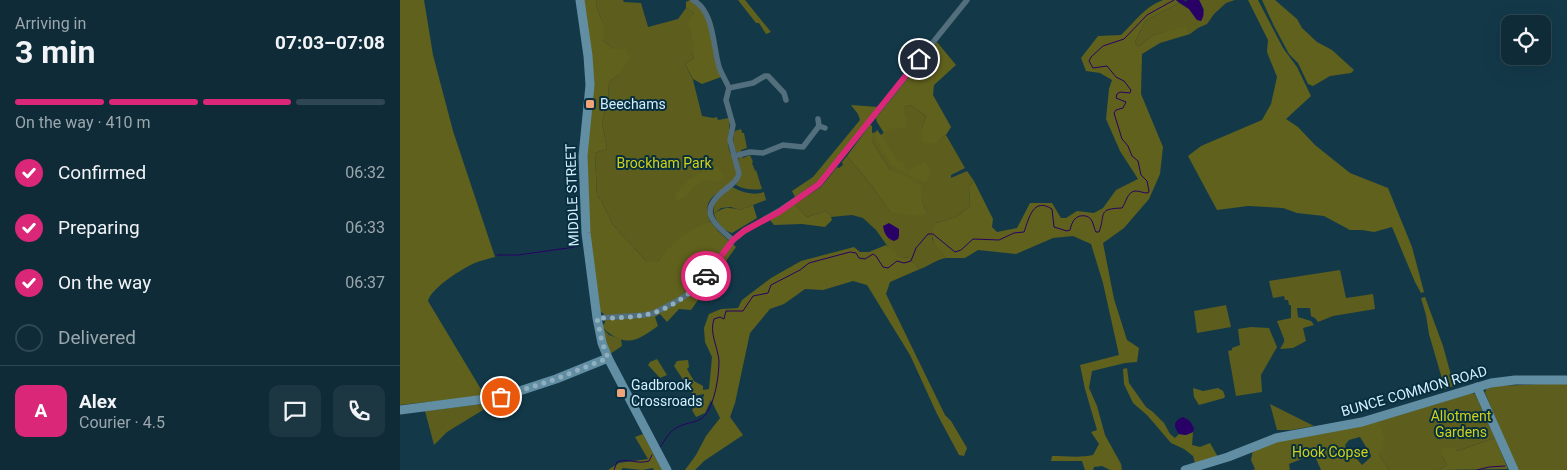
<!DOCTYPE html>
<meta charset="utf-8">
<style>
body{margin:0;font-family:Roboto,sans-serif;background:#1c3742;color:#f1f3f6;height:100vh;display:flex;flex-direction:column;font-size:19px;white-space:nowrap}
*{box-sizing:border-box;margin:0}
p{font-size:16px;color:#9ba7ad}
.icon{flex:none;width:28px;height:28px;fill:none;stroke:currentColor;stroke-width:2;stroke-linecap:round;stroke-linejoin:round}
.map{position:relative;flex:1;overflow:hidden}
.drawer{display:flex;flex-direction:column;background:#0e2b37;width:400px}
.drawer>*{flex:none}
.fabs{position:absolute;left:1101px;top:15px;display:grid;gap:10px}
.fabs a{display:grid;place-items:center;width:50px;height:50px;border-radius:10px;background:#0e2b37;box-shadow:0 5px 20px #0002,0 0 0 1px #2e4752;font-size:25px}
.pin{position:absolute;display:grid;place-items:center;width:42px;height:42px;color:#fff;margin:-21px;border:2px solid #fff;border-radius:50%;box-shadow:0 1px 5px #0007}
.courier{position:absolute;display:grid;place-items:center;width:50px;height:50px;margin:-25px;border:4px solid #db2777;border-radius:50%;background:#fff;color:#222;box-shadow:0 1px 6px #0007}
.head em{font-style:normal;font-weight:700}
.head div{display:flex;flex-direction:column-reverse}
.head{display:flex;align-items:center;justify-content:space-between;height:85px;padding:0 15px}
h1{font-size:32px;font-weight:700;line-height:38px}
.bar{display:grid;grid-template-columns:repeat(4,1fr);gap:8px 5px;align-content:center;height:60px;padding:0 15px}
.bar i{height:6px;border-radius:4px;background:#2e4752}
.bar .active{background:#db2777}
.bar p{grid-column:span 4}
.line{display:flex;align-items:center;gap:12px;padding:0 15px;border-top:1px solid #2e4752}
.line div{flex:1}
.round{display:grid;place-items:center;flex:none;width:52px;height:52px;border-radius:10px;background:#1c3742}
ol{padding:0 15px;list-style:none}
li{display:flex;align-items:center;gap:15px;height:55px}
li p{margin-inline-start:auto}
li .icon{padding:5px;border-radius:50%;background:#db2777;color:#fff;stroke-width:4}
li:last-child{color:#9ba7ad}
li i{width:28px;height:28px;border:2px solid #2e4752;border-radius:50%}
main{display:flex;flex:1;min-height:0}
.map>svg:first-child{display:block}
.green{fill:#5d5d1d}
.forest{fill:#60611d;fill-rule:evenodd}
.water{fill:#290065}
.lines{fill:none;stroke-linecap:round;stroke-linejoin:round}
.stream{stroke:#290065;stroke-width:1}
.street{stroke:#536e7c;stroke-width:5.5}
.secondary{stroke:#628ea4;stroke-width:9}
.done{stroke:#90afbe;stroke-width:5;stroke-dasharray:0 9}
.route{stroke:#db2777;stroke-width:6}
.poi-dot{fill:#efa378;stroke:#072f3f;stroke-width:2}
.labels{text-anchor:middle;stroke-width:4;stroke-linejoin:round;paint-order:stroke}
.poi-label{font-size:14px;fill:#d4effd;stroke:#072f3f;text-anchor:start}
.park-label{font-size:14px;fill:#d1d217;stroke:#072f3f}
.street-label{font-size:14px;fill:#d4effd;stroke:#072f3f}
</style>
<main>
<section class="drawer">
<div class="head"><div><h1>3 min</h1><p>Arriving in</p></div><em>07:03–07:08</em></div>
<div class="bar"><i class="active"></i><i class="active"></i><i class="active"></i><i></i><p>On the way · 410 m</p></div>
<ol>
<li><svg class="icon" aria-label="check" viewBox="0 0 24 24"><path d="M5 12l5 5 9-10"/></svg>Confirmed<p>06:32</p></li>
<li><svg class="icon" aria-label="check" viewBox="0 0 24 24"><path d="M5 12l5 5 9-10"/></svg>Preparing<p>06:33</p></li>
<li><svg class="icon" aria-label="check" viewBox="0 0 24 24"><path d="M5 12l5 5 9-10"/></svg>On the way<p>06:37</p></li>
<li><i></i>Delivered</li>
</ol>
<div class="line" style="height:90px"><b class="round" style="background:#db2777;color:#fff">A</b><div><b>Alex</b><p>Courier · 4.5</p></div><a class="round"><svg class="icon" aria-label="chat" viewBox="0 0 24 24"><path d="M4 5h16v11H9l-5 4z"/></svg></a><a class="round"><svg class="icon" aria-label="phone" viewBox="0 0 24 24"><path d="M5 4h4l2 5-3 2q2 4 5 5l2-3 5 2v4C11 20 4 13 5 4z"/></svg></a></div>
</section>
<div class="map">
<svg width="1167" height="470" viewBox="0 0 1167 470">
<rect width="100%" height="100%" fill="#133949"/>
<!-- green -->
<g class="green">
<path d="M 197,0 L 223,0 L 224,2 L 241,3 L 248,27 L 278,19 L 286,8 L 294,13 C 287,25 290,29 293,41 C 294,48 291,52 294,58 L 285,64 L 293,80 L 302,116 L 313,118 L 317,117 L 318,120 L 329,118 C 331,129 326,138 329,149 C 331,157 338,167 336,175 C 331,193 298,191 310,221 C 288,231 271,241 258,262 L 247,262 L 213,225 L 201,200 L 197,196 L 195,153 L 207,149 L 202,122 L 208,100 L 209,82 L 218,75 L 213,49 L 203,40 L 203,23 L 196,6 Z"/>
<polygon points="799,0 835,0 826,3 814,14 807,24 798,28 790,34 787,27 753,35 738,47 735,42 745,21 779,3 789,9 797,20 804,10"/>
<path d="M 510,105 L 526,116 L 522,128 L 534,143 L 546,135 L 565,168 L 551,175 L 551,178 L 567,171 L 574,181 L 569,186 L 570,206 L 556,217 L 536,223 L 532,239 L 546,258 C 537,259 529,266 520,269 L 509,258 L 500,257 L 491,251 L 476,230 L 463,218 L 452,215 L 431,217 L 430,214 L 425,211 L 407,217 L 395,204 L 421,187 L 437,167 L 439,168 L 443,165 L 442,162 L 447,156 L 472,186 L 490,212 L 527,212 L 523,204 L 521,192 L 490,170 L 472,141 L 472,133 L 476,132 L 477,130 L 481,135 C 491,126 503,122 504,107 Z"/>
<path d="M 341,129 L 342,133 L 344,133 L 347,148 L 341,150 L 341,152 L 336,152 C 333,144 332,139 335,131 Z"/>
<path d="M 342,155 L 343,158 L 350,155 L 353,162 L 352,163 L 355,171 L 356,170 L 362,189 C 353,190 345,190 336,185 L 341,174 L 338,159 Z"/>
<path d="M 332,187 C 342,192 353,196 364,192 L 366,200 L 340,210 L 331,207 L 321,208 L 314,214 C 311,201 323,194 332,187 Z"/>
<polygon points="940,270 946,298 973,294 975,309 933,316 918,322 915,318 911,316 910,308 897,308 898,317 911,321 914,325 903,328 906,341 893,348 880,349 884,342 884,339 877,321 891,318 891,305 889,305 888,300 885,300 884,296 873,298 869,281"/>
<polygon points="826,305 831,327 797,333 794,311"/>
<polygon points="201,326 209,335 221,339 222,346 210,354 205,340"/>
<polygon points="851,327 869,328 877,347 861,375 862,392 836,396 828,351 832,350 832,348 840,345 838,329"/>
<polygon points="1142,384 1167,384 1167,470 1117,470 1085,393 1086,389 1095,386"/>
<path d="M 1072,393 L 1075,394 L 1095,438 L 1042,456 L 1047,465 L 1039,470 L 989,470 L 979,455 C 984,445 980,433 979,421 Z"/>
<polygon points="83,404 83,410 47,432 34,445 25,411"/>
<polygon points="870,404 914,426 891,430 877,430"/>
</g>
<!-- forest -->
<g class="forest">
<path d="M 0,0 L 24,0 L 33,55 L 53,131 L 95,257 C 88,259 82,260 75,263 C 63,268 31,288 28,301 L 85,396 L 0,405 Z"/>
<path d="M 183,0 L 197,0 L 196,6 L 203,23 L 203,40 L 213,49 L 227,49 L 229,59 L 218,75 L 209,82 L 208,100 L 202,122 L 207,149 L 195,153 L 197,196 L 201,200 L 213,225 L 247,262 L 258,262 C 270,241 288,230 310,221 L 318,231 L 336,247 L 291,310 L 279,309 L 267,322 L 260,314 L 255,317 L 258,326 C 252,330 240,339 233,340 C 221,343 209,334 201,326 L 205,323 L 204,314 L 199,311 L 188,215 L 186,157 L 193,92 L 193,69 Z"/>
<polygon points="290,0 299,5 306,15 321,77 302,84 293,79 285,64 294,58 292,52 293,43 288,22 294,13 286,8 286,2"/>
<polygon points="338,0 345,0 371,32 366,34 359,23 356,23"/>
<path d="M 763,0 L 776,0 L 779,3 L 745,21 L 735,42 L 738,47 L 753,35 L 787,26 L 790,34 L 760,43 L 742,54 L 741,94 L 763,147 L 760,174 L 749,199 L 724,228 L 703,243 L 714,299 L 727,340 L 739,348 L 737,362 L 725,363 L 692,371 L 689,388 L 697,406 L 705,435 L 721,464 L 722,470 L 710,470 L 702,466 L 694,467 L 693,470 L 685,470 L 682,461 L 651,461 L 652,456 C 665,456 681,458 693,455 L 699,444 L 691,432 L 697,430 L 685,389 L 680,365 L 719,355 L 703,283 L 691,244 L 673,236 L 653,238 L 616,254 L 578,250 L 565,258 L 546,258 C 537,246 526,238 536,223 L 556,217 L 570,206 L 569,186 L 574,181 L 593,219 L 592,227 L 597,232 L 617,228 L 630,203 L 652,203 L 661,218 L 666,218 L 677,211 L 694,213 L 703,208 L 716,190 L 738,179 L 720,151 L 706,119 L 709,89 L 712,80 L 700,73 L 686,71 L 681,58 L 698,36 L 721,35 C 735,22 744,7 763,0 Z"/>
<polygon points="848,0 858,0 883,48 897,67 911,96 886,119 898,127 915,145 950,173 988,188 1012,247 1024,292 1021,293 1015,282 992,227 974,232 962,230 950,230 924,216 897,213 883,208 848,206 817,210 788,156 801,146 862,120 871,104 877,77 867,52 868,40"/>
<polygon points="862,0 875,0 897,19 902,28 917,42 932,50 954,70 951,73 930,76 913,86 908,84 898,63 889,54 874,26"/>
<path d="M 537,42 L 556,65 L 534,85 L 533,95 L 551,127 L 546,135 L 534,144 L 522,142 L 522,128 L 526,116 L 510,105 L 504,107 L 504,114 L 507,119 L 506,128 C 497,128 491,127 484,133 L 477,122 L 476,118 Z"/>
<polygon points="451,105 478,107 418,181 395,197 392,191 413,177 460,120 458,114"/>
<polygon points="470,125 472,126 472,141 490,170 510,178 521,187 523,204 527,212 520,216 490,212 472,186 447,156"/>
<polygon points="477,130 497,161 503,162 507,171 525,162 532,174 527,177 527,182 521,181 496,168 491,164 476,139 476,132"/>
<path d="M 317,166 L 324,177 L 316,182 L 302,180 L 290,191 L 286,197 L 277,201 L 275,196 C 287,177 298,175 317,166 Z"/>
<polygon points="395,204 407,217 425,211 430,214 432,220 425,227 402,224 374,225 370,220"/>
<path d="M 353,205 L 357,218 L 332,233 C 323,230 317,223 314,214 C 323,207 329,207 340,210 Z"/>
<polygon points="486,245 500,257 509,258 520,269 490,282 486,294 545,415 551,421 567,448 564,456 559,455 537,414 510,355 467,285 453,281 423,290 405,289 384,304 370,309 350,333 335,403 330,417 343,435 304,461 295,470 285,470 296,455 306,436 320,418 311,400 305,413 296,417 292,410 304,396 304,394 294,396 274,366 277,361 288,360 289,367 287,369 294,381 303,386 303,390 309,389 312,357 305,342 304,328 309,314 321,309 338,308 342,300 371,278 401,261 454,247 460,252 469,252"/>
<polygon points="1025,297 1043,346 1054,386 1045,389 1029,334 1026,315 1021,298"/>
<polygon points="257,359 267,375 260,378 248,365 250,362"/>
<polygon points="727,368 729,383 746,407 753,412 764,423 770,434 775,438 779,434 786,435 793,432 792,445 800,447 810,443 818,457 795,463 793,456 784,449 771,443 747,415 733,403 724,384 723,369"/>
<polygon points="793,388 803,391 818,388 823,391 825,396 824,398 799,405 794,397"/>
<path d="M 979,421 L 985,441 L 982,443 L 982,449 L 979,455 L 989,470 L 921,470 L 914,454 L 889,464 L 890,470 L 853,470 L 855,469 L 851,460 L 853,450 L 868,443 ZM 960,437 L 971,455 L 971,457 L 962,465 L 950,451 L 947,451 L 945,445 L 949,440 Z"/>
<polygon points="243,434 262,470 254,470 253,468 242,470 223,468 221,470 208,470 219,463 248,459 235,437"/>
<polygon points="1095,438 1108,469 1039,470 1047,465 1042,456 1042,449 1052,447 1057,451"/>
</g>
<!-- water -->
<g class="water">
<path d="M 776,0 L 783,0 L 786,2 L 787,0 L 799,0 C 803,8 806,13 801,21 L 797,20 L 789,9 Z"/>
<path d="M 489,223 L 499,229 L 499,236 L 498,239 L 494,241 C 487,239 484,233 483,226 Z"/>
<path d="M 783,417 L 790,421 L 794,428 L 793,432 L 786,435 L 779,434 C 773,426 773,421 783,417 Z"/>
</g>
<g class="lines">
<!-- stream -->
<g class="stream">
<polyline points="97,255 118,255 175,247"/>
<path d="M 260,447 C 266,439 269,431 278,427 C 287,422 300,423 306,414 C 315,402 319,376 319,361 C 318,347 309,333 314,319 L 320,317 L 324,319 L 326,311 L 343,311 L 353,296 L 368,293 L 371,285 L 400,270 L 409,263 L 450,252 L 456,253 L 459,258 L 465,259 L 473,254 L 476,256 L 483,267 L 488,268 L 497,261 L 504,263 L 511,261 L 516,248 L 528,234 L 533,234 L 555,252 L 561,250 L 573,239 L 599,240 L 614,233 L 624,232 C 629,218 633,197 652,209 L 654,227 L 667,231 L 670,230 C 672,222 675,214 686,216 C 689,217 690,218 692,221 C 694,225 694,229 696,232 L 699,232 C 706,213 697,209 722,208 C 726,203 727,192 735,191 C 740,191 743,193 748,193 L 749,191 L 747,181 L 741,175 L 738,161 L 732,156 L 728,146 L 722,139 L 714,113 L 716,110 L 723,108 L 726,102 L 716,98 L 717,94 L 720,92 L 730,93 L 731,90 L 724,81 L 716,77 L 707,66 L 693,68 L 689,61 L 691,57 L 703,46 L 724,39 L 747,15 L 774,0"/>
<path d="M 214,470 L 217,462 C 229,457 235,465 249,461 L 252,455"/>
<polyline points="1077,470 1089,467 1105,466"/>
</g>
<!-- street -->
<g class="street">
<path d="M 293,0 C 314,11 313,46 319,67 C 322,75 326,81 329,88 L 326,100 L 333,125 L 330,140 L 339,174 C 337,181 332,184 326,189 C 298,210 311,221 333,240"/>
<polyline points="329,88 353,83 365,76 368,76 384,93 386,100"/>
<polyline points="418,119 419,126 425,128"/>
<polyline points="334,156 350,152 363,153 383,145 403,147 419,126"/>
<polyline points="197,318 245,315 254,313 275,302 290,293 303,280 333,240 344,231 379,211 419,184 567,0"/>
</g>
<!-- secondary -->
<g class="secondary">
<polyline points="180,0 188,56 190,85 183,156 186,233 197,318 202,343 208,358 267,470"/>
<polyline points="1077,387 1114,470"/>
<polyline points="0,410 101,397 156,379 208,358"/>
<polyline points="785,470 828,457 876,438 962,422 1091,383 1115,380 1167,380"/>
</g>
</g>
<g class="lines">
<!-- done -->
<path class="done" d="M 101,397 L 156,379 L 208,358 L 202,342 L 197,318 C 213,318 229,318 244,315 C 265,312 294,293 306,276"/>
<!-- route -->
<polyline class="route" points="306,276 333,240 344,231 379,212 419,184 519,59"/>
</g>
<!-- markers -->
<g class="poi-dot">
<rect x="185" y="99" width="10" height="10" rx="2.5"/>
<rect x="216" y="388" width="10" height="10" rx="2.5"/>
</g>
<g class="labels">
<!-- poi labels -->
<g class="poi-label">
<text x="200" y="109">Beechams</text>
<text x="231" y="390">Gadbrook<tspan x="231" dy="16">Crossroads</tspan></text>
</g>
<!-- park labels -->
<g class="park-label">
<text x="264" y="168">Brockham Park</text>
<text x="1061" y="421">Allotment<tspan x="1061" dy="16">Gardens</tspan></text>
<text x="930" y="457">Hook Copse</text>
</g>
<!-- street labels -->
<g class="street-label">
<text transform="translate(172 195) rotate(-92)" y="5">MIDDLE STREET</text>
<text transform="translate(1014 391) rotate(-16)" y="5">BUNCE COMMON ROAD</text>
</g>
</g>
</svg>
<div class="fabs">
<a><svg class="icon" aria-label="locate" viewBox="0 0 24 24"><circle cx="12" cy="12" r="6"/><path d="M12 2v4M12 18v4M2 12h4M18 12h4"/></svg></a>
</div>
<div class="pin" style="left:101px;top:397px;background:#ea580c"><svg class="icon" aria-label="bag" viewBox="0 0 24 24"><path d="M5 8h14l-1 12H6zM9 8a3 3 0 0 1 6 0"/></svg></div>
<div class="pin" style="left:519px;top:59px;background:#1f2937"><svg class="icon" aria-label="home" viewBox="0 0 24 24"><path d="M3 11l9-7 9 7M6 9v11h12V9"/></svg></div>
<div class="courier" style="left:306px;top:276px"><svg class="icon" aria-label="car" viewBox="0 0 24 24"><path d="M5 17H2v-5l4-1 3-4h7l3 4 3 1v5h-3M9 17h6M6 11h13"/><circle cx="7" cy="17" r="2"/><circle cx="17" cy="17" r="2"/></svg></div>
</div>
</main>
